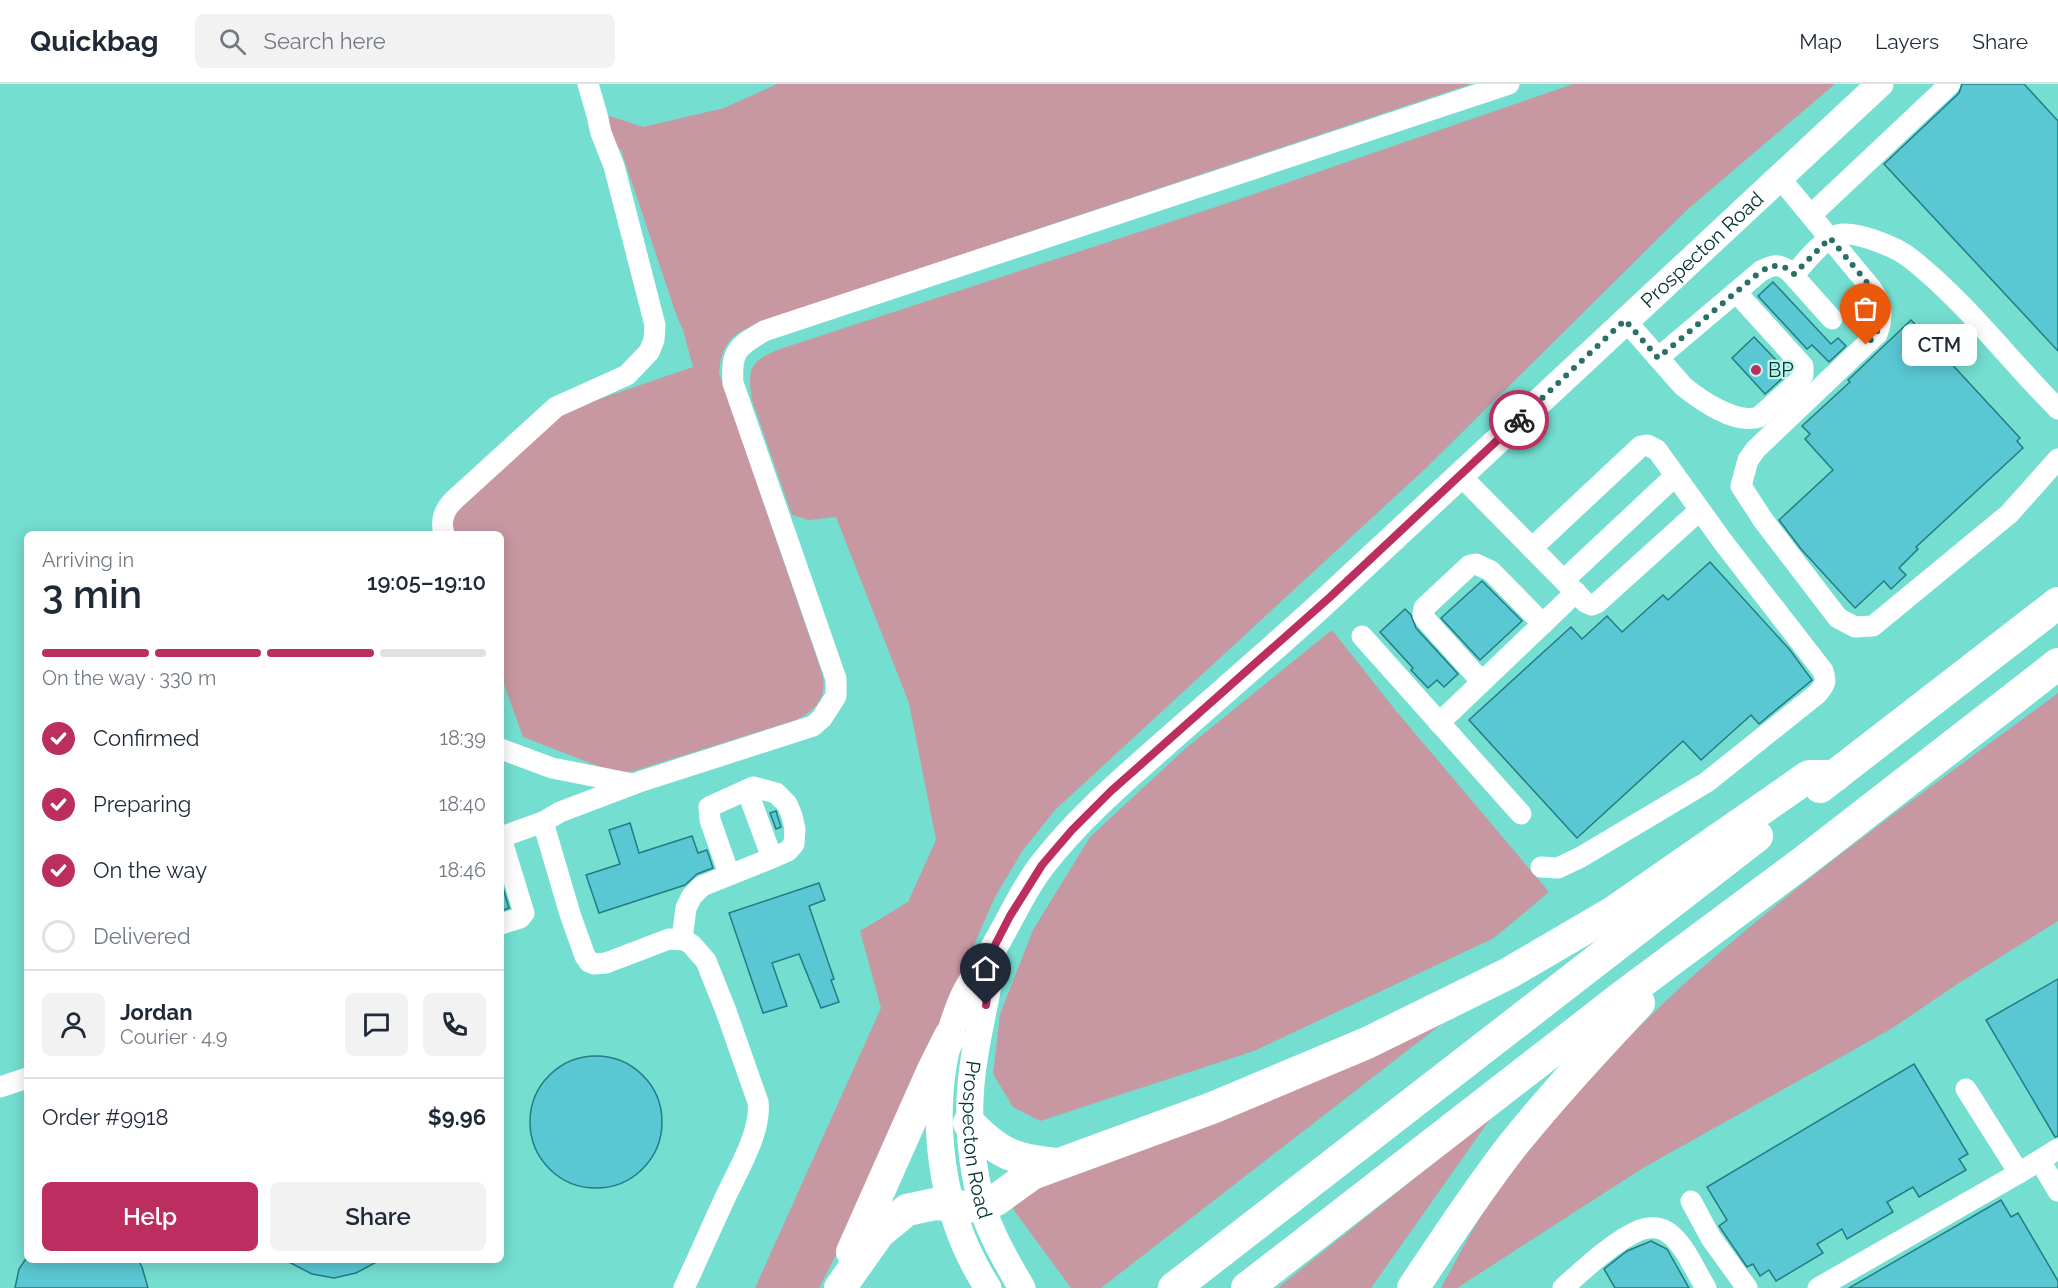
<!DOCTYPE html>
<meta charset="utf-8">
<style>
body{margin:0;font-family:Raleway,sans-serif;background:#f2f2f3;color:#1f2937;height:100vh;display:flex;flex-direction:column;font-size:22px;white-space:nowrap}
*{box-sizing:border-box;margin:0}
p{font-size:20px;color:#747a83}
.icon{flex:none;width:33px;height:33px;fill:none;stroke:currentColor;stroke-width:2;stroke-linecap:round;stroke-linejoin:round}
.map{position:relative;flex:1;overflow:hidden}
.details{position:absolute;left:24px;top:447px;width:480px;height:732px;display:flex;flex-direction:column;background:#fff;border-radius:9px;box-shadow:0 3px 15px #0003}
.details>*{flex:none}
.pin{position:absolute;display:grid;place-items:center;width:51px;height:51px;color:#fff;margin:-62px -26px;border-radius:50% 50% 50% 0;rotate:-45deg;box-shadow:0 0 6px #0007}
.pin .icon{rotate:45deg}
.courier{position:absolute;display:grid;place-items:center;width:60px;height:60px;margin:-30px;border:4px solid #bc2e60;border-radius:50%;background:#fff;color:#222;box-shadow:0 2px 8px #0007}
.bubble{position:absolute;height:42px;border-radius:9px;background:#fff;box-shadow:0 3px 15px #0003;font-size:20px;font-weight:600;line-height:42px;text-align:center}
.head em{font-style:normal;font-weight:600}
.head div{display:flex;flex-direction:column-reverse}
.head{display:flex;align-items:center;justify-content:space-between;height:102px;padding:0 18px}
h1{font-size:39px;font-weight:600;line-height:45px}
.bar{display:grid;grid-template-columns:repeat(4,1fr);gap:9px 6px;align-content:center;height:72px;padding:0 18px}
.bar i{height:8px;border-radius:4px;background:#e0e1e3}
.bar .selected{background:#bc2e60}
.bar p{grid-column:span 4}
.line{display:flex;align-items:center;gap:15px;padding:0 18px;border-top:2px solid #e0e1e3}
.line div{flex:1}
.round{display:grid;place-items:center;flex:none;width:63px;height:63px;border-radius:9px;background:#f2f2f3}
ol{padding:0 18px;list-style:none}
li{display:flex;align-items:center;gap:18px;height:66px}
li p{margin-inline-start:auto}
li .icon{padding:6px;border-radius:50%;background:#bc2e60;color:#fff;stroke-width:4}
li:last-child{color:#747a83}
li i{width:33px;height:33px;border:3px solid #e0e1e3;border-radius:50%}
.cta{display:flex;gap:12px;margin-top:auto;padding:12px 18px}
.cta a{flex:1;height:69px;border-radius:9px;background:#bc2e60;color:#fff;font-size:24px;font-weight:600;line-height:69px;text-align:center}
.cta a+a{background:#f2f2f3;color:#1f2937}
header{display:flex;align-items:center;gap:36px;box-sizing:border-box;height:84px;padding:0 30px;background:#fff;border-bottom:2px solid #e0e1e3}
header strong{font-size:28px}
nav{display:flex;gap:33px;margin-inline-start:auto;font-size:21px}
.search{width:420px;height:54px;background:#f2f2f3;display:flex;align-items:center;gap:15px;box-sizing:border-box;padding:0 21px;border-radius:9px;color:#747a83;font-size:22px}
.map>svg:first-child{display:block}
.green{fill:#c798a2}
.building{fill:#5ac8d3;stroke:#247b84;stroke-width:1.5}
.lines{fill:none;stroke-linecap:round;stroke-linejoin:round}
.minor{stroke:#fff;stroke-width:21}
.major{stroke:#fff;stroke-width:27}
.highway{stroke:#fff;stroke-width:32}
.done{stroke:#2a7067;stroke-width:6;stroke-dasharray:0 10.8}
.route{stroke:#bc2e60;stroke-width:8}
.poi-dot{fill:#bc2e60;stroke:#c4f5ed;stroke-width:2}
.labels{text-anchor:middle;stroke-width:4.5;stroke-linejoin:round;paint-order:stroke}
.street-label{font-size:20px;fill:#02342f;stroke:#c4f5ed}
.poi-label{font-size:20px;fill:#02342f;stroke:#c4f5ed;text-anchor:start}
</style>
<header>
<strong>Quickbag</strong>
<div class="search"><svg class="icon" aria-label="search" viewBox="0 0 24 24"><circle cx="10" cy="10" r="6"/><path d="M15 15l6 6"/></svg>Search here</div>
<nav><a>Map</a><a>Layers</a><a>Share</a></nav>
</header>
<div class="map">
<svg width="2058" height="1204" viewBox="0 0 2058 1204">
<rect width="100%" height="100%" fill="#74ded0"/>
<!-- green -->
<g class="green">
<path d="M 777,0 L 1471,0 L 772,234 C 740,247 722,250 719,289 L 822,589 C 828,613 816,626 796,636 L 621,691 L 523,653 L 501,592 L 501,450 L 450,450 L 446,438 L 564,327 L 693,283 L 683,246 L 677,233 L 621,66 C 607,55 605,48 610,32 L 643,43 L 724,24 Z"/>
<path d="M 1573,0 L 1835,0 L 1688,125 L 1425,385 L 1055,726 L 1023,766 L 995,813 L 852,1140 L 819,1204 L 755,1204 L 881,924 L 860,847 L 908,818 L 936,756 L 909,619 L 836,433 L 809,436 L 792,431 L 752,316 C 747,284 750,277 780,265 L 1231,118 Z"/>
<polygon points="1332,546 1397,628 1549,808 1494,854 1254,967 1040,1037 1013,1023 993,990 1000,930 1033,846 1090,753 1186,664"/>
<path d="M 2058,609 L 2058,837 L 1959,899 L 1891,945 L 1643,1084 L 1457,1204 L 1441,1204 C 1457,1175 1472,1145 1490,1117 C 1504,1094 1523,1074 1540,1053 C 1682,874 1877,744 2058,609 Z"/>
<polygon points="1479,911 1101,1204 1071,1204 1013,1125 1031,1093"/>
<polygon points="1493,1031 1371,1204 1278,1204"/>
</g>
<!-- building -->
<g class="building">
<polygon points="1962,0 2024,0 2058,37 2058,267 1884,80 1959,9"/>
<polygon points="1773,198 1831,260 1838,254 1846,262 1829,278 1812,261 1807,265 1758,212"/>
<polygon points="1911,236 2020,354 2017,357 2023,364 1916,463 1918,465 1899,484 1906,491 1891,505 1884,497 1855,524 1801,465 1779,436 1833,386 1805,355 1810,350 1802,342 1850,298 1848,296"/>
<polygon points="1754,253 1777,277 1774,280 1785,292 1765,310 1732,274"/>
<polygon points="1710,478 1790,566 1812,596 1759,640 1751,631 1701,676 1683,657 1577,754 1469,636 1571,543 1582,555 1607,532 1622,548 1663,511 1668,516"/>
<polygon points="1482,497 1522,537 1480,576 1441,534"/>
<polygon points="1405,525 1411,531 1416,544 1458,590 1444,603 1437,596 1428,604 1411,586 1413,584 1380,548"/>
<polygon points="776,727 781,743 776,745 770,729"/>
<polygon points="630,739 639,769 692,752 698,769 707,766 713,784 697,790 685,801 599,829 586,791 620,780 609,746"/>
<polygon points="501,797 509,824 501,827"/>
<polygon points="819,799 825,816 809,822 834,895 831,896 839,918 821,924 799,870 772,879 787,922 763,929 729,829"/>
<polygon points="2058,895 2058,1052 2055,1053 1986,936"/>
<circle cx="596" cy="1038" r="66"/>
<polygon points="1914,980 1968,1070 1959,1075 1966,1086 1919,1113 1913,1103 1887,1118 1893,1128 1847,1155 1842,1145 1817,1160 1823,1169 1776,1197 1769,1186 1760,1192 1753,1180 1747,1183 1719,1142 1727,1136 1707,1103"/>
<polygon points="2001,1116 2011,1133 2018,1129 2058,1197 2058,1204 1849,1204"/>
<polygon points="1651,1157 1667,1165 1689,1204 1615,1204 1604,1185 1627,1167"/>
<polygon points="25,1176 138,1176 142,1183 148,1204 15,1204 19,1185"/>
<polygon points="285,1176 380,1176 356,1189 334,1194 312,1190"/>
</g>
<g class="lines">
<!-- minor -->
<g class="minor">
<path d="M 1779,93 L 1871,204 C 1882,220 1884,231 1877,250 L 1756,365 L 1748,376 L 1741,402 L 1763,436 L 1838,534 L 1855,543 L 1873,542 L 2009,430 L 2058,375"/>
<polyline points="1811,131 1950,0"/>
<path d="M 1794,191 C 1804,179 1823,155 1837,151 C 1855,146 1896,163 1910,174 C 1965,217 2009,276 2058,325"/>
<path d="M 1625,236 L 1683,302 C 1700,316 1736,341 1759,333 L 1799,297 L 1803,291 L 1803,282 L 1736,208"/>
<path d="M 1658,274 L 1761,187 C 1773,181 1778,179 1789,187 L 1832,235"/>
<polyline points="1460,391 1585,518 1592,521 1597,519 1700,426"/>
<path d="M 444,450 C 440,436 444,426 454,416 L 556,323 L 627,291 L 649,268 L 654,256 L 655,241 L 614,82 L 601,49 L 597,31 L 588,0"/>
<path d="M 1532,464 L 1641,362 L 1647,361 L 1657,366 L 1723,458 L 1823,587 C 1827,598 1825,601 1817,610 L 1707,698 L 1581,773 L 1558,784 L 1541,783"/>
<polyline points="1564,496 1675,392"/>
<polyline points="1362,552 1521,730"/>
<polyline points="1482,598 1426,536 1423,531 1424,524 1470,481 1476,480 1491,487 1543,540"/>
<polyline points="1439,639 1576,508"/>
<polyline points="501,665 552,684 633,700"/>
<polyline points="747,706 772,774"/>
<path d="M 543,738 L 570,830 L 585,872 L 589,878 L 594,880 L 606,879 L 669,855 L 685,856 L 692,861 L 706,877 L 726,927 L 758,1018 C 762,1047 737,1088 725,1114 C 711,1144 698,1174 684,1204"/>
<path d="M 501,753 L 543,738 L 560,728 L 642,697 L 813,642 L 822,634 L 836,612 L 836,595 L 733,299 C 731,267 737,263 764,247 L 1509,0"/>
<polyline points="501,754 524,829 520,834 501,840"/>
<polyline points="682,855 686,824 692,812 702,802 772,774 788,767 794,760 795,745 792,732 787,720 776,709 753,703 709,723 710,736 729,790"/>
<polyline points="0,1003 27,994"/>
<polyline points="1966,1005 2019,1089"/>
<polyline points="2040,1077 2058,1107"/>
<polyline points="1691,1117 1711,1154 1747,1204"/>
<path d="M 1563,1204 C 1583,1186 1615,1156 1640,1146 C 1650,1142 1662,1143 1670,1150 C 1686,1163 1695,1187 1706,1204"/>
<polyline points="1818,1204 2019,1089 2058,1065"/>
</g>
<!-- major -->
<g class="major">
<path id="s1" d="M 993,870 C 989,904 980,937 975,970 C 966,1020 969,1072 982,1121 C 989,1148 1008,1180 1022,1204"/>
<path id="s2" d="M 988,1204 C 935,1122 924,1009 961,918 C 969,897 983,882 994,863 C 1011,835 1023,805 1043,780 C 1078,735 1121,698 1163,661 C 1219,611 1277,562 1332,511 C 1515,342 1696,170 1880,0"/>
</g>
<!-- highway -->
<g class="highway">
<polyline points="1820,703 2058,519"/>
<path d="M 969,1039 C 999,1070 1014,1076 1057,1080"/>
<polyline points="852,1168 932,988 950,952"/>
<polyline points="840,1204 879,1149 907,1126 935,1120 966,1123 982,1122 996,1116 1032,1090 1212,1024 1367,959 1509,889 1615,827 1809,692 1835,692"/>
<polyline points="1174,1204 1757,752"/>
<polyline points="1247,1204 1623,912 1803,778 2058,580"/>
<path d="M 1413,1204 C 1445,1156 1477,1107 1512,1062 C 1552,1012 1596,965 1639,919"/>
</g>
</g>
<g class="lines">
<!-- done -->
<path class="done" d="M 1519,336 L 1625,236 L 1658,274 L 1761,187 C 1775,180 1782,179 1794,190 L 1830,154 C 1840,166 1850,178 1861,191 C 1881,216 1893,234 1866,261"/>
<!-- route -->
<polyline class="route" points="986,921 994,863 1010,832 1042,781 1072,746 1111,707 1329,514 1519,336"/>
</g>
<!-- markers -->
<circle class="poi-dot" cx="1756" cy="286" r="6"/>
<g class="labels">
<!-- street labels -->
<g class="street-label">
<text dy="7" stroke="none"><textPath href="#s2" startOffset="1360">Prospecton Road</textPath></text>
<text dy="7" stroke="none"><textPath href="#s1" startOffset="188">Prospecton Road</textPath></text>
</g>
<!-- poi labels -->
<g class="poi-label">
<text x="1768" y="293">BP</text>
</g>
</g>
</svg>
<div class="pin" style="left:1866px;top:261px;background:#ea580c"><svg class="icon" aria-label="bag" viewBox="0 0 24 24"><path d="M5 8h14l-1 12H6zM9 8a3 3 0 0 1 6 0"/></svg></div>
<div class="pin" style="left:986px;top:921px;background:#1f2937"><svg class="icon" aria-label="home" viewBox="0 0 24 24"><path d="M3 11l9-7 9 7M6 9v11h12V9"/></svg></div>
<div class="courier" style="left:1519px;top:336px"><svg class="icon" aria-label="bike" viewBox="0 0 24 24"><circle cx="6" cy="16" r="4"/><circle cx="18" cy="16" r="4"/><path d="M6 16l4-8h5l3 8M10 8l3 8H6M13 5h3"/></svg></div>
<div class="bubble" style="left:1902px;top:240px;width:75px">CTM</div>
<section class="details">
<div class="head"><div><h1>3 min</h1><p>Arriving in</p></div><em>19:05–19:10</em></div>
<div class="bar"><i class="selected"></i><i class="selected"></i><i class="selected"></i><i></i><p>On the way · 330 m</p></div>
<ol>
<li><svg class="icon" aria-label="check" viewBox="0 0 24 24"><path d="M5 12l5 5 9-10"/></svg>Confirmed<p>18:39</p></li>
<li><svg class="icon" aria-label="check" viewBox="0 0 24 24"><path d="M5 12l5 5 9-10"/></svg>Preparing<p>18:40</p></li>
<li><svg class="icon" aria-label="check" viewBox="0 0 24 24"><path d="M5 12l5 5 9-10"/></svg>On the way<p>18:46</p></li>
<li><i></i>Delivered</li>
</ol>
<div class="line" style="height:108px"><a class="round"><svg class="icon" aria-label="person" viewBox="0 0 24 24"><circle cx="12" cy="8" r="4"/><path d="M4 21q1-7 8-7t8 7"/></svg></a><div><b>Jordan</b><p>Courier · 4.9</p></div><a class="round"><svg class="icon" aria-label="chat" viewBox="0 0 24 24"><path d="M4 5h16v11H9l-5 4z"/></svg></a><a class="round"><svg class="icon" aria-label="phone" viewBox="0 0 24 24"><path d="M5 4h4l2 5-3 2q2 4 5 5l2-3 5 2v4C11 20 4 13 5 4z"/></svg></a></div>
<div class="line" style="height:78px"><div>Order #9918</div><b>$9.96</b></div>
<div class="cta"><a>Help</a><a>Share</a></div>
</section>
</div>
